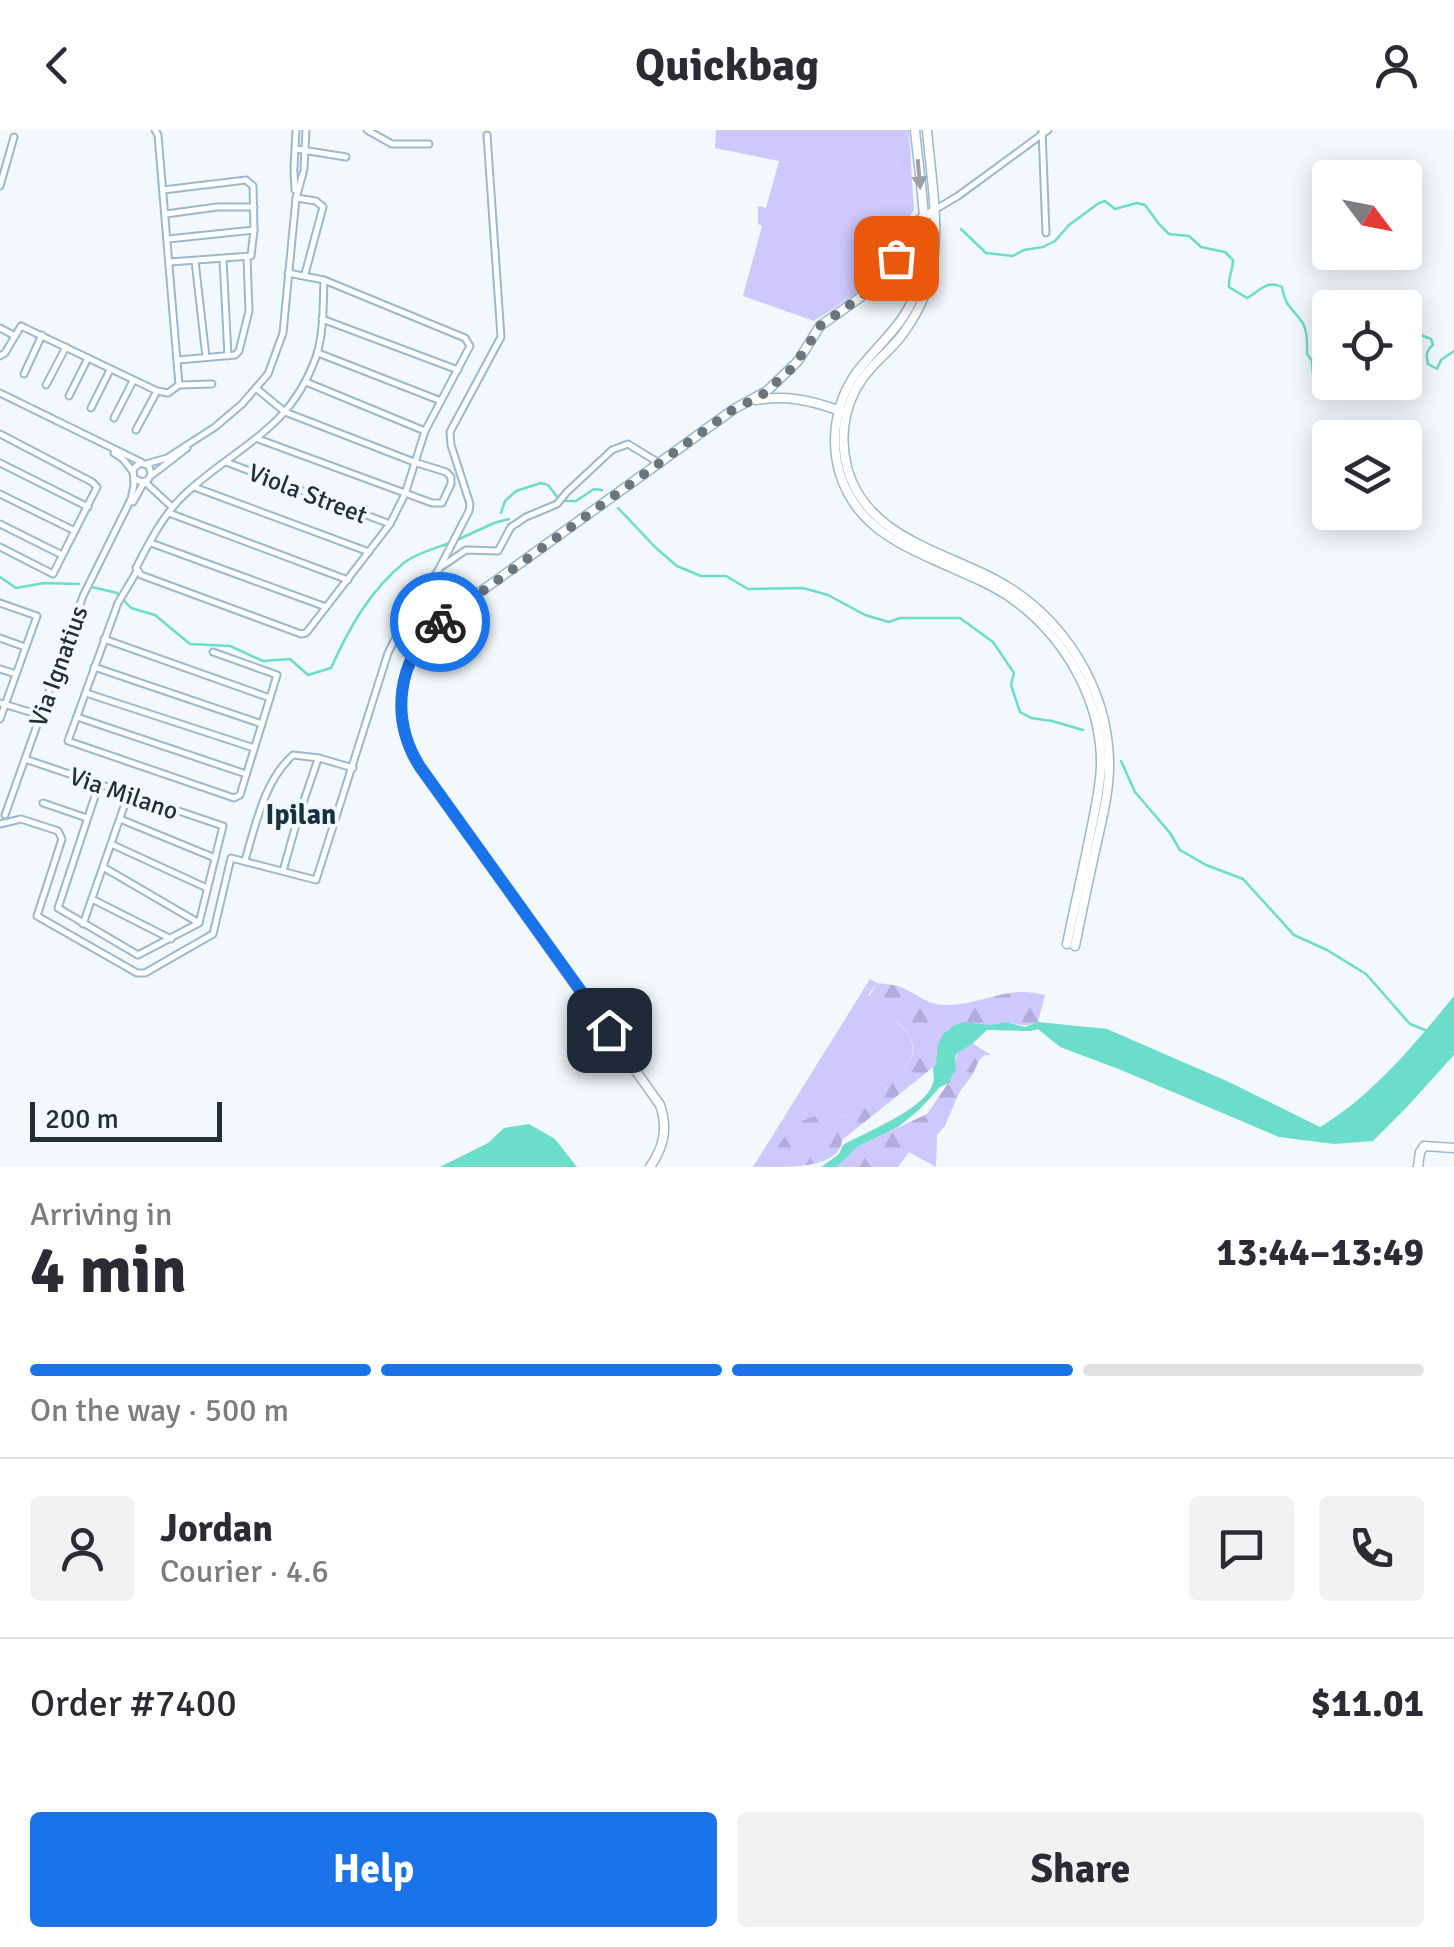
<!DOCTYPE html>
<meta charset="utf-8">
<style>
body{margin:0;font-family:Signika,sans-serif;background:#f2f2f3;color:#2b2b33;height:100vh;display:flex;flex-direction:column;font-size:38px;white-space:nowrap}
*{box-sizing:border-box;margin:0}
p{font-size:32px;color:#7c7c81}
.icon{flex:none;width:55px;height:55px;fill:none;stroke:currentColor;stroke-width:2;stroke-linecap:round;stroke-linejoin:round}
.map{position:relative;height:1037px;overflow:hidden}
.side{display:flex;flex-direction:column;background:#fff;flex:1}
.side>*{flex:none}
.needle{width:65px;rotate:122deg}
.fabs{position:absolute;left:1312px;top:30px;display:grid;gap:20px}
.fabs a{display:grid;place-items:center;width:110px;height:110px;border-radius:10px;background:#fff;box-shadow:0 5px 25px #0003;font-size:50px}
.scale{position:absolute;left:30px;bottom:25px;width:192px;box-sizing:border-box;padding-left:10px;border:5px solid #222e36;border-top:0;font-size:28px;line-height:35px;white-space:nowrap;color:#222e36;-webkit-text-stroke:8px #f2f8fc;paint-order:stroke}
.pin{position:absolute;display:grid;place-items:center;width:85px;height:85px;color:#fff;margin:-42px;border-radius:20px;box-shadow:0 5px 15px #0006}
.courier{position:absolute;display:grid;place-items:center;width:100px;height:100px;margin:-50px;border:8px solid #1a73e8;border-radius:50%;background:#fff;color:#222;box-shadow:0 2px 12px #0007}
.summary em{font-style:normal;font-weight:700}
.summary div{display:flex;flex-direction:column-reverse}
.summary{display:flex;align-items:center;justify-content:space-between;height:170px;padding:0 30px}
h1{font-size:65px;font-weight:700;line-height:75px}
.bar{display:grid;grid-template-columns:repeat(4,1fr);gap:15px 10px;align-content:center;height:120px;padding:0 30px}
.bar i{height:12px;border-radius:8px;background:#e1e1e2}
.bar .current{background:#1a73e8}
.bar p{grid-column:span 4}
.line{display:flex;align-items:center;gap:25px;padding:0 30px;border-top:2px solid #e1e1e2}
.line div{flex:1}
.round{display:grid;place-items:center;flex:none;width:105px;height:105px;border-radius:10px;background:#f2f2f3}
.primary-button{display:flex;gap:20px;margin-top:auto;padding:20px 30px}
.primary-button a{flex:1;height:115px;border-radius:10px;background:#1a73e8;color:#fff;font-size:40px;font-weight:700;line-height:115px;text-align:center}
.primary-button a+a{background:#f2f2f3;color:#2b2b33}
header{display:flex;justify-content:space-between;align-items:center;height:130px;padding:0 30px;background:#fff;font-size:45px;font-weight:700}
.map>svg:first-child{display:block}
.green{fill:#cec8fd}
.forest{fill:url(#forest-firs)}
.water{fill:#6cddcb}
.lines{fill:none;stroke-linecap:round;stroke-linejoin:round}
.stream{stroke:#6cddcb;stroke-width:2.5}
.street-casing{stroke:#9bb9cc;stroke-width:9}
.secondary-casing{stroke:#9bb9cc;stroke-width:11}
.street{stroke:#fff;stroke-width:5}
.secondary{stroke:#fff;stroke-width:8}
.oneway{fill:#9ca1a5}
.done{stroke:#6b757b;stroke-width:10;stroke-dasharray:0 18}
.route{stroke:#1a73e8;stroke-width:12}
.labels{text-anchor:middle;stroke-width:8;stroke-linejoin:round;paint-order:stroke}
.street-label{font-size:25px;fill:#222e36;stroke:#f2f8fc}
.neighbourhood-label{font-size:28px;font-weight:bold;fill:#163140;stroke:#f2f8fc}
</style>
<header><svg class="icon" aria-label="back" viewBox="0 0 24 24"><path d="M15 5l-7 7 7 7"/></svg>Quickbag<svg class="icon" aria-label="person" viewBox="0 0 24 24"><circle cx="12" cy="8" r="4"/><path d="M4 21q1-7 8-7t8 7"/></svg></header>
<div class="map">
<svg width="1454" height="1037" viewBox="0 0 1454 1037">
<defs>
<pattern id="forest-firs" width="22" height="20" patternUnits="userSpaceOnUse" patternTransform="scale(2.5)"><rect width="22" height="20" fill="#cec8fd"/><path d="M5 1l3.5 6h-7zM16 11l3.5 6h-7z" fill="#b1acd9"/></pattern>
</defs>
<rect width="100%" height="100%" fill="#f2f8fc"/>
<!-- green -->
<g class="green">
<polygon points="716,0 909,0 914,80 898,104 885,145 814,191 743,166 762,96 758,94 758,76 766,78 779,31 715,18"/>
<path d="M 870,849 L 877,853 L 868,865 C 878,876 901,894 908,904 C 924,932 896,945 876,957 C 864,964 856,973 849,985 C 839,987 834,983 825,984 C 793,988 780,1009 769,1037 L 753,1037 Z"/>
</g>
<!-- forest -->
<g class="forest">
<path d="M 877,853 C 884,854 893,854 900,857 C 916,863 927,875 944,875 C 982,876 1007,854 1045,865 L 1038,892 C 1023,898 1022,894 1007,893 C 1003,892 995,895 990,895 C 947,895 945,889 936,935 L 842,1010 C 840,1037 795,1037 769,1037 C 779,1010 793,988 825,984 C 834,983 839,987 849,985 C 855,975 860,968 870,961 C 889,947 930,933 906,901 C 897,889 879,880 866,872 Z"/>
<polygon points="972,913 991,925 985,925 979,930 973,944 959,963 945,996 937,1005 936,1037 909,1022 898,1037 837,1037 857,1017 927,984 953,946 957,923"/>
</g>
<!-- water -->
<g class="water">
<path d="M 1454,866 L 1454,925 L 1406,978 L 1373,1011 L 1334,1014 L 1279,1007 L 1121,940 L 1060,917 L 1038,899 L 1031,901 L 987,900 L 972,914 L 957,923 L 955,927 L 956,939 L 949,953 L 940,957 L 919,980 L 898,997 L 857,1017 L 837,1037 L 821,1037 L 839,1024 L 843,1015 C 865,1002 925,980 933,953 C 935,948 933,943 933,938 L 936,934 L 938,915 L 943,904 L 953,896 L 964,892 L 989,895 L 1006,892 L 1025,897 L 1038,892 L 1107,899 L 1229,952 L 1320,997 C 1373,965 1415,914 1454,866 Z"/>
<polygon points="529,994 555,1009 577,1037 440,1037 488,1013 504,998"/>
</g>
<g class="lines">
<!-- stream -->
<g class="stream">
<path d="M 961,99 L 986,123 L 1013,126 L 1024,120 L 1043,117 L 1055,111 L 1069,95 L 1099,73 L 1105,71 L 1115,79 L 1137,73 L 1145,75 L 1159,94 L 1169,104 L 1189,106 L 1201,117 L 1225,122 L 1233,130 C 1233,140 1228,147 1229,157 L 1247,168 C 1259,162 1266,149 1282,157 C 1286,178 1291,176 1302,192 C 1308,201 1307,214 1307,224 L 1312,231 L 1313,244 L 1321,249 L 1330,245"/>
<path d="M 1405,209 L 1409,210 L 1421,205 L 1431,209 L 1433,215 C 1426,220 1426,225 1428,234 L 1437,239 L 1441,230 L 1454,221"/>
<polyline points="564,371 576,371 594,359 602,360"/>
<polyline points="618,378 656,418 677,436 701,446 726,446 748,459 803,458 828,465 865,485 889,492 900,488 960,488 993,512 1014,543 1011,555 1020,582 1031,588 1052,591 1083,600"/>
<polyline points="501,383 505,371 516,361 541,353 548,355 558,368"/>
<polyline points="457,410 494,393 509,389"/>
<polyline points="0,447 16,458 44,453 79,454"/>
<path d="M 92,457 L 117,463 L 131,478 L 155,485 L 190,514 L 230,516 L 263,531 L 290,529 L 308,545 L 331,538 C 349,498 370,460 405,432 C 417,423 436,418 450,413"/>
<polyline points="1121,631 1135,662 1170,703 1180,720 1206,735 1243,749 1294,805 1327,820 1366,844 1410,894 1425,900"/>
</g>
<defs>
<g id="street">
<polyline points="367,0 392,14 429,14"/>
<polyline points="1042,0 1046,103"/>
<polyline points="296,19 346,27"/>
<polyline points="294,38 296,0"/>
<polyline points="304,39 306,0"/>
<polyline points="294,42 295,60"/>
<polyline points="0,56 14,7"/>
<polyline points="163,60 246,50 253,56 254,100 251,126 170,132"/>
<polyline points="296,68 316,71 323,77 305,144"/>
<polyline points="936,79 958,66 1048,0"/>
<polyline points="166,84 217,77 254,77"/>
<polyline points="168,109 254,100"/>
<polyline points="223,129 228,226"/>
<polyline points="195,131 206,227"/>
<path d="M 288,143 L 324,150 L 465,208 L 470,216 L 425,301 L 405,364 L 390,394 L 310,498 L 306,503 L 301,504 L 141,445 L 136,438 C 149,413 163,385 183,366 C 235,316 289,303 316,227 C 324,203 323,175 324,150"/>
<polyline points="322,189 458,240"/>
<polyline points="0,198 15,206"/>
<polyline points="318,223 441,271"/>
<polyline points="0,226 5,223 21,196 157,261 168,263 179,255 158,5 155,0"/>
<polyline points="178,230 235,225 239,221 249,181 247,128"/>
<polyline points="24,244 42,205"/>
<polyline points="306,252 425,301"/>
<polyline points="46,255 66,217"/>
<polyline points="179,255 212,254"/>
<polyline points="257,259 285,282 414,332 446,342 451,347 451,354 442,373 432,373 258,309"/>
<polyline points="0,263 141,332"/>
<polyline points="69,266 88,228"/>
<polyline points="91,278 110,240"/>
<polyline points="114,288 133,251"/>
<polyline points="136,300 157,261"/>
<polyline points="0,304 92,352 97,357 53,444 0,417"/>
<polyline points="114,323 123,329 133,342"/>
<polyline points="226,332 390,394"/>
<polyline points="0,333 88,377"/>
<polyline points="146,334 167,328 215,297 242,274 268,244 283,203 296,68 303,43"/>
<polyline points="152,345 187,318"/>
<polyline points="145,352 172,377"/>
<polyline points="194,357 369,422"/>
<polyline points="0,364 75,401"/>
<polyline points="133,372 144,352"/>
<polyline points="169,383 348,450"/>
<polyline points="0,394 62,425"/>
<polyline points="151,413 326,477"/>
<polyline points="441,437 466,420 498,421 511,397 526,387 557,374 567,362 612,320 628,314 659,333"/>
<polyline points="137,441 118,473 68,611 234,668 240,665 277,545 213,522"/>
<polyline points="0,473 37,486 0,589"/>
<polyline points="0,508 25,517"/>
<polyline points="104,509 270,568"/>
<polyline points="94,537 262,594"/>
<polyline points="0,539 16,544"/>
<polyline points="86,563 254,618"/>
<polyline points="0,573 40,585"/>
<polyline points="77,587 246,644"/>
<polyline points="25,629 223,696 199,793 138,825 58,778 99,654"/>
<polyline points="43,673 87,688"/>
<polyline points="5,685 83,466 131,369 134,355 133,339 140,333 149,336 151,344 148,350 141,352 134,348"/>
<polyline points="120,689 215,728"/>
<polyline points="0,694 21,689 58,701 62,709 37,786 137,843 145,843 213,804 231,728 316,750 388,523 403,493 439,439 469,381 470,374 451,315 450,302 501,207 487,5"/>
<polyline points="111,714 207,758"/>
<path d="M 245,730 C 256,694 264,651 293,625 L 319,628 L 353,638"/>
<polyline points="103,737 199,793"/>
<polyline points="283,741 297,691 318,629"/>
<polyline points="92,769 171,809"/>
<polyline points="83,794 128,665"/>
</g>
<g id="secondary">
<path d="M 915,0 C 919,44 931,109 920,150 C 910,187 889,204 866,231 C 838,261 828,304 840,344 C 854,389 889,410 930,428 C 957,441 987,451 1011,468 C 1064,505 1102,570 1101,636 C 1100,661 1094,685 1089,710 C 1082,745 1074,779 1067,814"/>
<path d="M 927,0 C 931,49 942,103 929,151 C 924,170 914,189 902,205 C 893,217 881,227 871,238 C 846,265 838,302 847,337 C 865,407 943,421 998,451 C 1062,486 1107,556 1109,630 C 1110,657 1103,685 1097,712 C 1089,747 1082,781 1075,816"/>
<path d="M 756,270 C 786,265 811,270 840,281"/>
<path d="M 650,1037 C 664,1017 668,998 660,975 L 413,626 C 390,577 401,523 444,488 L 734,279 L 767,261 L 798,231 L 820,196 L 886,149 L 908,102 L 917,91 L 934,81"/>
<polyline points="1418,1037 1420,1022 1424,1016 1454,1018"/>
</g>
</defs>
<!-- street casing -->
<use href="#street" class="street-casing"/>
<!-- secondary casing -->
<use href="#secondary" class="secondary-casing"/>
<!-- street -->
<use href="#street" class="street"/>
<!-- secondary -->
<use href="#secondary" class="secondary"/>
</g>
<!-- one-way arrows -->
<defs><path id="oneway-solid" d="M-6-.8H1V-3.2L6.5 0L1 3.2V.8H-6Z" transform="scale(2.5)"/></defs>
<use class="oneway" href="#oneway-solid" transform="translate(919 44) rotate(85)"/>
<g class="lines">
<!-- done -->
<polyline class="done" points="440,492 734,279 761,266 790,240 806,219 820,196 886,149 896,128"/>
<!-- route -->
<path class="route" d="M 440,492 C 396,530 390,589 420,637 L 609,900"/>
</g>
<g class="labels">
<!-- street labels -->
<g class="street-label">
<text transform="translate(308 363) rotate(21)" y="9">Viola Street</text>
<text transform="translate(58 536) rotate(-70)" y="9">Via Ignatius</text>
<text transform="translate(124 663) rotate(19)" y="9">Via Milano</text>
</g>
<!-- neighbourhood labels -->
<g class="neighbourhood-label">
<text x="301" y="694">Ipilan</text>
</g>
</g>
</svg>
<div class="fabs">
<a><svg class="needle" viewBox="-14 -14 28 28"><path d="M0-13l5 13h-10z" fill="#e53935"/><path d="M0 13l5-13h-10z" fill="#7c7c81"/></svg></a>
<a><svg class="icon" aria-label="locate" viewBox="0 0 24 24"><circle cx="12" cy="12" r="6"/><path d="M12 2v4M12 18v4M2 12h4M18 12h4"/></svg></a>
<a><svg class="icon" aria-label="layers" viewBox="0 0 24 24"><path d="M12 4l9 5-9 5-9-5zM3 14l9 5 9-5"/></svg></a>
</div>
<div class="scale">200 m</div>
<div class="pin" style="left:896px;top:128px;background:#ea580c"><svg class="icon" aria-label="bag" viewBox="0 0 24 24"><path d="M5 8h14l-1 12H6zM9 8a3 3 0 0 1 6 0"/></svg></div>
<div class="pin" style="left:609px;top:900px;background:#1f2937"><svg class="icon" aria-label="home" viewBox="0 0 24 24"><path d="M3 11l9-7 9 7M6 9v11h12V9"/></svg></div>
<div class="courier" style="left:440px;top:492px"><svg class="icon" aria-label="bike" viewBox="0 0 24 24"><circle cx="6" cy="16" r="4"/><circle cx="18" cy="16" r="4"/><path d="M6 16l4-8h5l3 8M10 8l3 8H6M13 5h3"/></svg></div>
</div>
<section class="side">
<div class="summary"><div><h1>4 min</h1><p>Arriving in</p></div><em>13:44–13:49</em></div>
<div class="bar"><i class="current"></i><i class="current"></i><i class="current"></i><i></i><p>On the way · 500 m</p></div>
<div class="line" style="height:180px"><a class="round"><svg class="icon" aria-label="person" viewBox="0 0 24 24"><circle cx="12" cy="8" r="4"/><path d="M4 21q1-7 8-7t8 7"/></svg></a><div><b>Jordan</b><p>Courier · 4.6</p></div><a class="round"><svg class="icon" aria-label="chat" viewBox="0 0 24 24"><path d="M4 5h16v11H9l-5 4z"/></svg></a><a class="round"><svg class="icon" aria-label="phone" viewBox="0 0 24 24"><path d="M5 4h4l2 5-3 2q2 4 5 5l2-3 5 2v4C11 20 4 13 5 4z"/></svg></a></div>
<div class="line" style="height:130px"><div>Order #7400</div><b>$11.01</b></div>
<div class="primary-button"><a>Help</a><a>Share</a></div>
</section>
